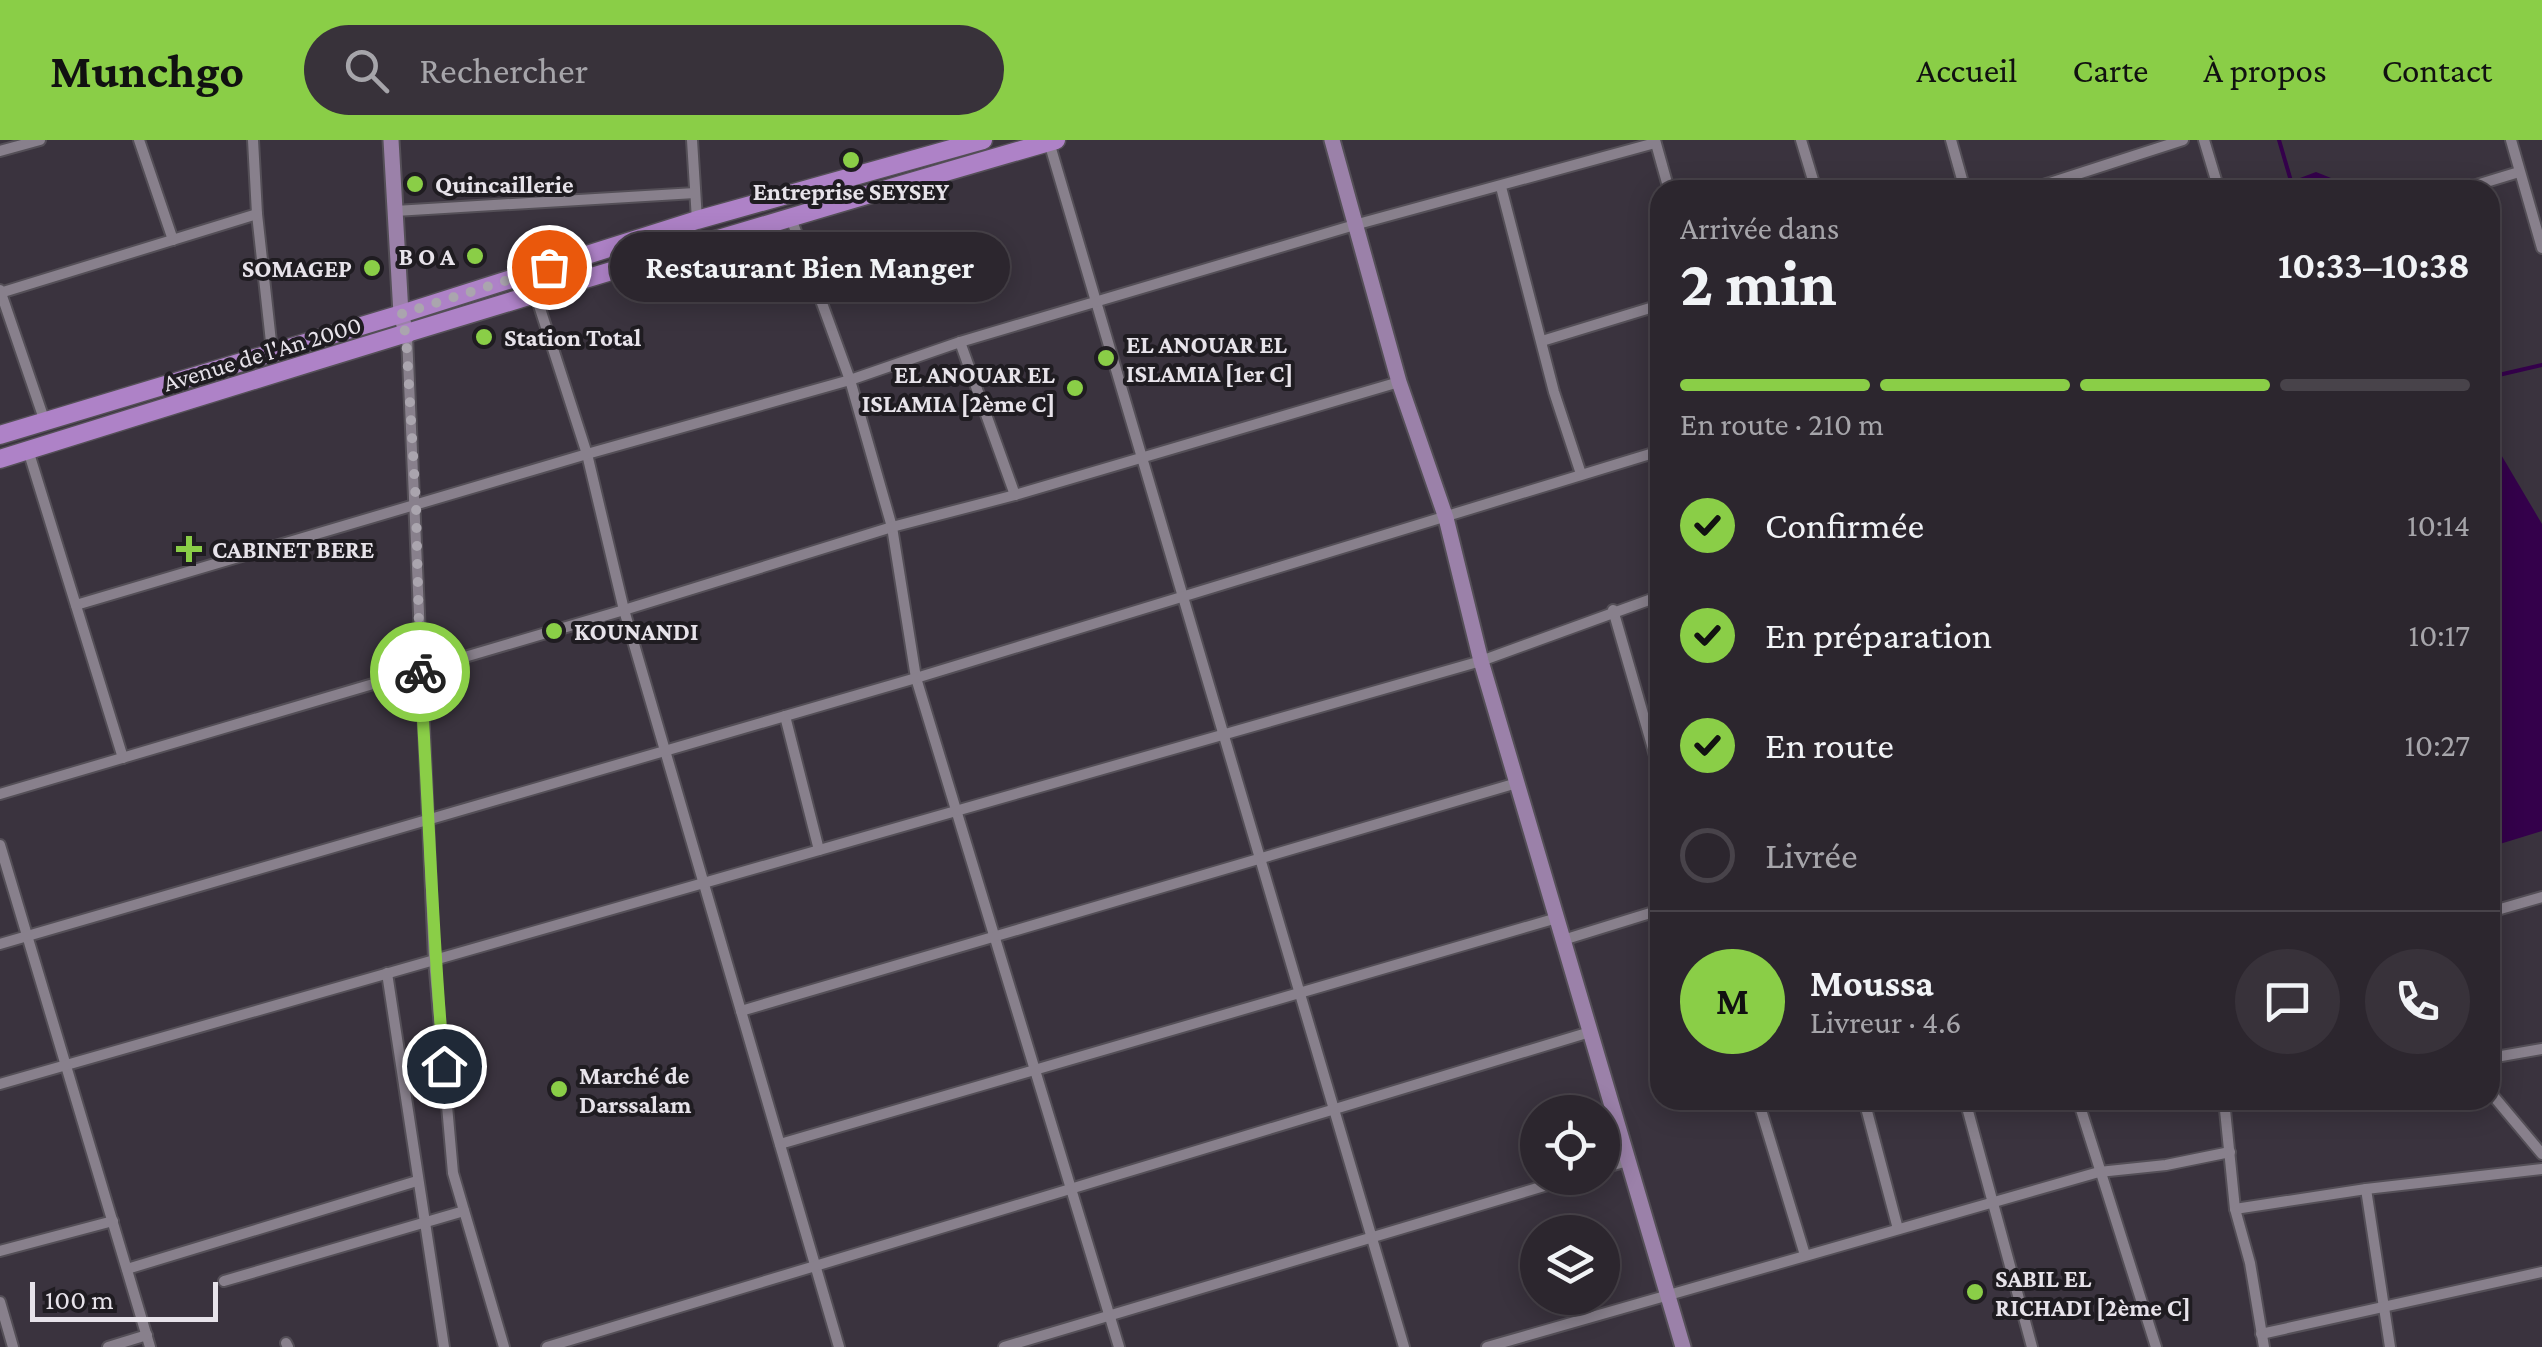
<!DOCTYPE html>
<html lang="fr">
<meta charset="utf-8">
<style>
body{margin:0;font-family:"Crimson Pro",serif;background:#38323a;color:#f1f3f6;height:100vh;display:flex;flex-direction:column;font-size:38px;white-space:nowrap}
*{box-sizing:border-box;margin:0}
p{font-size:32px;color:#a6a5aa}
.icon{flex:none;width:55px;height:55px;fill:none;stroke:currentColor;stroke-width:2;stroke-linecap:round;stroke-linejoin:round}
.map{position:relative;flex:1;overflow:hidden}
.side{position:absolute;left:1650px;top:40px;width:850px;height:930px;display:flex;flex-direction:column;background:#2c262e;border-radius:30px;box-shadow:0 5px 25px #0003,0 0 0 2px #48434a}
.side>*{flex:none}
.buttons{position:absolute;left:1520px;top:955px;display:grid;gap:20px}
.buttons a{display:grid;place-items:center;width:100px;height:100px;border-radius:50%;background:#2c262e;box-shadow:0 5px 25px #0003,0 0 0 2px #48434a;font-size:50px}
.scale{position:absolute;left:30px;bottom:25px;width:188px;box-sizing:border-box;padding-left:10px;border:5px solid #e7e3ea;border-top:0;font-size:28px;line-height:35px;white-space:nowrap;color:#e7e3ea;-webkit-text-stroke:8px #1f1c21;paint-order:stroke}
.pin{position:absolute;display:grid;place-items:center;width:85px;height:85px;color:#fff;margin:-42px;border:5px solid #fff;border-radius:50%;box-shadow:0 2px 10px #0007}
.courier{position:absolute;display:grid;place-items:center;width:100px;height:100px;margin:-50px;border:8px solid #8ace47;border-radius:50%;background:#fff;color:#222;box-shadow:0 2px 12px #0007}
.bubble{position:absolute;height:70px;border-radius:35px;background:#2c262e;box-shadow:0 5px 25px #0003,0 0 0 2px #48434a;font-size:32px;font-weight:700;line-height:70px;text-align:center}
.summary em{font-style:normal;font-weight:700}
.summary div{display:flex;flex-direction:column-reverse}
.summary{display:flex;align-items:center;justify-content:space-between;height:170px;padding:0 30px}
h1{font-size:65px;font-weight:700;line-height:75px}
.bar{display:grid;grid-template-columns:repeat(4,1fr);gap:15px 10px;align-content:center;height:120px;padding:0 30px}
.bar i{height:12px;border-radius:8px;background:#48434a}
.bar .selected{background:#8ace47}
.bar p{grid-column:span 4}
.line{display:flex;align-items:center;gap:25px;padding:0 30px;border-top:2px solid #48434a}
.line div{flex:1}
.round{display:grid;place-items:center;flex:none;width:105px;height:105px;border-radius:52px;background:#38323a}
ol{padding:0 30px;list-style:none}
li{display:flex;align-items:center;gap:30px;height:110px}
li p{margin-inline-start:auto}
li .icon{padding:10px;border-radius:50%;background:#8ace47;color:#111;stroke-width:4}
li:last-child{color:#a6a5aa}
li i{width:55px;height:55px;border:5px solid #48434a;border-radius:50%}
header{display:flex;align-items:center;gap:60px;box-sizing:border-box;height:140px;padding:0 50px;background:#8ace47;color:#111}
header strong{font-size:48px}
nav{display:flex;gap:55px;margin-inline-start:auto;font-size:35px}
.search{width:700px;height:90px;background:#38323a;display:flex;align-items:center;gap:25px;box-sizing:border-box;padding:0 35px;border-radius:55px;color:#a6a5aa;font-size:38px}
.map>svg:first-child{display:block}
.water{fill:#34004b}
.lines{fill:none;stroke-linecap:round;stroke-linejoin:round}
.stream{stroke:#34004b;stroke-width:4}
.street-casing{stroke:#544f57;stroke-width:14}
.secondary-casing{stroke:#544f57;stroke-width:19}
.primary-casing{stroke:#544f57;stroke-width:21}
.street{stroke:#88808c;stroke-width:10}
.secondary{stroke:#9b81a9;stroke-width:15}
.primary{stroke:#ae82c7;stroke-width:18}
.done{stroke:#aaa5ae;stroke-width:10;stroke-dasharray:0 18}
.route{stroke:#8ace47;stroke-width:12}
.poi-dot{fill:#8ace47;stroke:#1f1c21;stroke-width:4}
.labels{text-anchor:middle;stroke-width:8;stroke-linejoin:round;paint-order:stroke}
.poi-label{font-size:25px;font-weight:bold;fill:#e7e3ea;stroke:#1f1c21;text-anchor:start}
.street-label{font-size:25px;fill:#e7e3ea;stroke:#1f1c21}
</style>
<header>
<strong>Munchgo</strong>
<div class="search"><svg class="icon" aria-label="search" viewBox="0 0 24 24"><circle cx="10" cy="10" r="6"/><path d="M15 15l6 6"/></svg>Rechercher</div>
<nav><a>Accueil</a><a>Carte</a><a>À propos</a><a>Contact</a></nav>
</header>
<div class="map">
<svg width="2542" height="1207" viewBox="0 0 2542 1207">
<rect width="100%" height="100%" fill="#3a333e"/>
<!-- water -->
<g class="water">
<polygon points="2316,32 2361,50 2268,50"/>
<polygon points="2490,296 2542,384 2542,691 2490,707"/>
</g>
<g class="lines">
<!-- stream -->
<g class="stream">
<polyline points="2279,0 2291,41"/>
<polyline points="2490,237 2542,225"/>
</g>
<defs>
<g id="street">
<polyline points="139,0 173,100"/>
<polyline points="253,0 257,74 272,211"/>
<polyline points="692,0 697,80"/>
<polyline points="1655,0 1669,50"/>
<polyline points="1801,0 1816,50"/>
<polyline points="1951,0 1965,50"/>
<polyline points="2204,0 2219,50"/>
<polyline points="2511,0 2542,108"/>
<polyline points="1049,2 1404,1207"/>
<polyline points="0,11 40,0"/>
<polyline points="1501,47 1554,252 1581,334"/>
<polyline points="2028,50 2183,0"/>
<polyline points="2460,50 2519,32"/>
<polyline points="395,71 695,53"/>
<polyline points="791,78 850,240 892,387 916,538 1119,1207"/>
<polyline points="0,150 45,282"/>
<polyline points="0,153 257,74"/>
<polyline points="535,153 587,314 624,470 839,1207"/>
<polyline points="407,196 434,820 453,1033 504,1207"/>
<polyline points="1542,201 1660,165"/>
<polyline points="960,202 1015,355"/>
<polyline points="28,310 123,618"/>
<polyline points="76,465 587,314 850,240 960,202 1358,84 1655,3"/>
<polyline points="1613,470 1660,633"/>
<polyline points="785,576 819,710"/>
<polyline points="0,654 624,470 892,387 1015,355 1399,242"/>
<polyline points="0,705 150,1207"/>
<polyline points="2490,772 2542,757"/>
<polyline points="1563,800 1660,770"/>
<polyline points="0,804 916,538 1660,311"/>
<polyline points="387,833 444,1207"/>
<polyline points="741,871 1517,643"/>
<polyline points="2490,918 2542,909"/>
<polyline points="0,944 1481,521 1660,456"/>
<polyline points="2490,952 2542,1014"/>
<polyline points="1758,960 1805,1115"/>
<polyline points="1864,960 1898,1089"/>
<polyline points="1965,960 2032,1207"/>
<polyline points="2078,960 2156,1207"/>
<polyline points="2224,960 2235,1069 2250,1123 2264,1207"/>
<polyline points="2225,964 2248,960"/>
<polyline points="780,1004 1557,778"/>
<polyline points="1602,1028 1628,1021"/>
<polyline points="2366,1049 2390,1207"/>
<polyline points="2235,1069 2366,1049 2542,1029"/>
<polyline points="0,1111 113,1081"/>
<polyline points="127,1129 417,1041"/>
<polyline points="224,1141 464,1071"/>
<polyline points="0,1162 13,1207"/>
<polyline points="2261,1194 2542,1132"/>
<polyline points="286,1203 288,1207"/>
<polyline points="108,1207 147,1195"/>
<polyline points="547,1207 1590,892"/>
<polyline points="1004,1207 1571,1038"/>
<polyline points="1487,1207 2099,1032 2166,1025 2230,1012"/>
</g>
<g id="secondary">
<polyline points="391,0 401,174 407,196"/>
<polyline points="1332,0 1399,242 1446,378 1481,521 1683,1207"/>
</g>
<g id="primary">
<polyline points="0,295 401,174 697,80 983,0"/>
<path d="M 0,319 C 351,209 702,102 1056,0"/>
</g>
</defs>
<!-- street casing -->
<use href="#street" class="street-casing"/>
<!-- secondary casing -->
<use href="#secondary" class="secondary-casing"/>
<!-- primary casing -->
<use href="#primary" class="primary-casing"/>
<!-- street -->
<use href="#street" class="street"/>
<!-- secondary -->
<use href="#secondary" class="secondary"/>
<!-- primary -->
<use href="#primary" class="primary"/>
</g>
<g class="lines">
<!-- done -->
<polyline class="done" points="420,532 416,364 406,196 401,174 549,127"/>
<!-- route -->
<path class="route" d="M 420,532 C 429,664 432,795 444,926"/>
</g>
<!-- markers -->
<g class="poi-dot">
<circle cx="851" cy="20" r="10"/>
<circle cx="415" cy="44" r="10"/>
<circle cx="475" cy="116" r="10"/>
<circle cx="372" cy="128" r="10"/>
<circle cx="484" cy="197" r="10"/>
<circle cx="1106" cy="218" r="10"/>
<circle cx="1075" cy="248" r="10"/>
<path d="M184 394h10v10h10v10h-10v10h-10v-10h-10v-10h10z"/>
<circle cx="554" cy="491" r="10"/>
<circle cx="559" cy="949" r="10"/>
<circle cx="1975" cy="1152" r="10"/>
</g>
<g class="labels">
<!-- poi labels -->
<g class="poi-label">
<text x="435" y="53">Quincaillerie</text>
<text x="851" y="60" text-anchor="middle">Entreprise SEYSEY</text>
<text x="455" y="125" text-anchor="end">B O A</text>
<text x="352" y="137" text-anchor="end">SOMAGEP</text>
<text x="504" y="206">Station Total</text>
<text x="1126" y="213">EL ANOUAR EL<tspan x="1126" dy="29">ISLAMIA [1er C]</tspan></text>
<text x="1055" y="243" text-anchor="end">EL ANOUAR EL<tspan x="1055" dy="29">ISLAMIA [2ème C]</tspan></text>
<text x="212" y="418">CABINET BERE</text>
<text x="574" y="500">KOUNANDI</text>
<text x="579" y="944">Marché de<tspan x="579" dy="29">Darssalam</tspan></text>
<text x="1995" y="1147">SABIL EL<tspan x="1995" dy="29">RICHADI [2ème C]</tspan></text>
</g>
<!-- street labels -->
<g class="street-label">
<text transform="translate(262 213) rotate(-17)" y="9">Avenue de l'An 2000</text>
</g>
</g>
</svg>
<div class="buttons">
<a><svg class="icon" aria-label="locate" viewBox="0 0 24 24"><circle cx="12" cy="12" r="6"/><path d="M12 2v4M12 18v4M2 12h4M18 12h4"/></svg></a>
<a><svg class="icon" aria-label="layers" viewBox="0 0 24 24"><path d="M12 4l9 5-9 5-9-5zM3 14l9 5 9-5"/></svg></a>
</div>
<div class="scale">100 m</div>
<div class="pin" style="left:549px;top:127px;background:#ea580c"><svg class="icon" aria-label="bag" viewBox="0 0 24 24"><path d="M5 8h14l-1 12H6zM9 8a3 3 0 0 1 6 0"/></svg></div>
<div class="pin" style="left:444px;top:926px;background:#1f2937"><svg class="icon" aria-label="home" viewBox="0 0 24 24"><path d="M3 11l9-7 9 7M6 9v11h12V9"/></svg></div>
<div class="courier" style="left:420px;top:532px"><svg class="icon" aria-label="bike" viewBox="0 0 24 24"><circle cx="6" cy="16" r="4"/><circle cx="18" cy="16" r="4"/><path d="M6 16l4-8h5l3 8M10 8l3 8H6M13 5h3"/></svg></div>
<div class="bubble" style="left:610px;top:92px;width:400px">Restaurant Bien Manger</div>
<section class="side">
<div class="summary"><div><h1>2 min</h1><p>Arrivée dans</p></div><em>10:33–10:38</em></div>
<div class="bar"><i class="selected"></i><i class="selected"></i><i class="selected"></i><i></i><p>En route · 210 m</p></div>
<ol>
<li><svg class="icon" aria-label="check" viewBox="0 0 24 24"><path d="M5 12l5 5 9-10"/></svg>Confirmée<p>10:14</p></li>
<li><svg class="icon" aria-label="check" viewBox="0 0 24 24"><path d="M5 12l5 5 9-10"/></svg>En préparation<p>10:17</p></li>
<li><svg class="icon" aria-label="check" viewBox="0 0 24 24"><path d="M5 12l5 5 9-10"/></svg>En route<p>10:27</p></li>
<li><i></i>Livrée</li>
</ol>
<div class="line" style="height:180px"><b class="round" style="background:#8ace47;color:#111">M</b><div><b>Moussa</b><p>Livreur · 4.6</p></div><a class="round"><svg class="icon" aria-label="chat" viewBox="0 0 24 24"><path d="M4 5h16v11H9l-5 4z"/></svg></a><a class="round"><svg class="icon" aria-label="phone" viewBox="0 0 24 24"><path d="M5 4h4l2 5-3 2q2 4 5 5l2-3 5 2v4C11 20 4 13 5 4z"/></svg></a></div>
</section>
</div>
